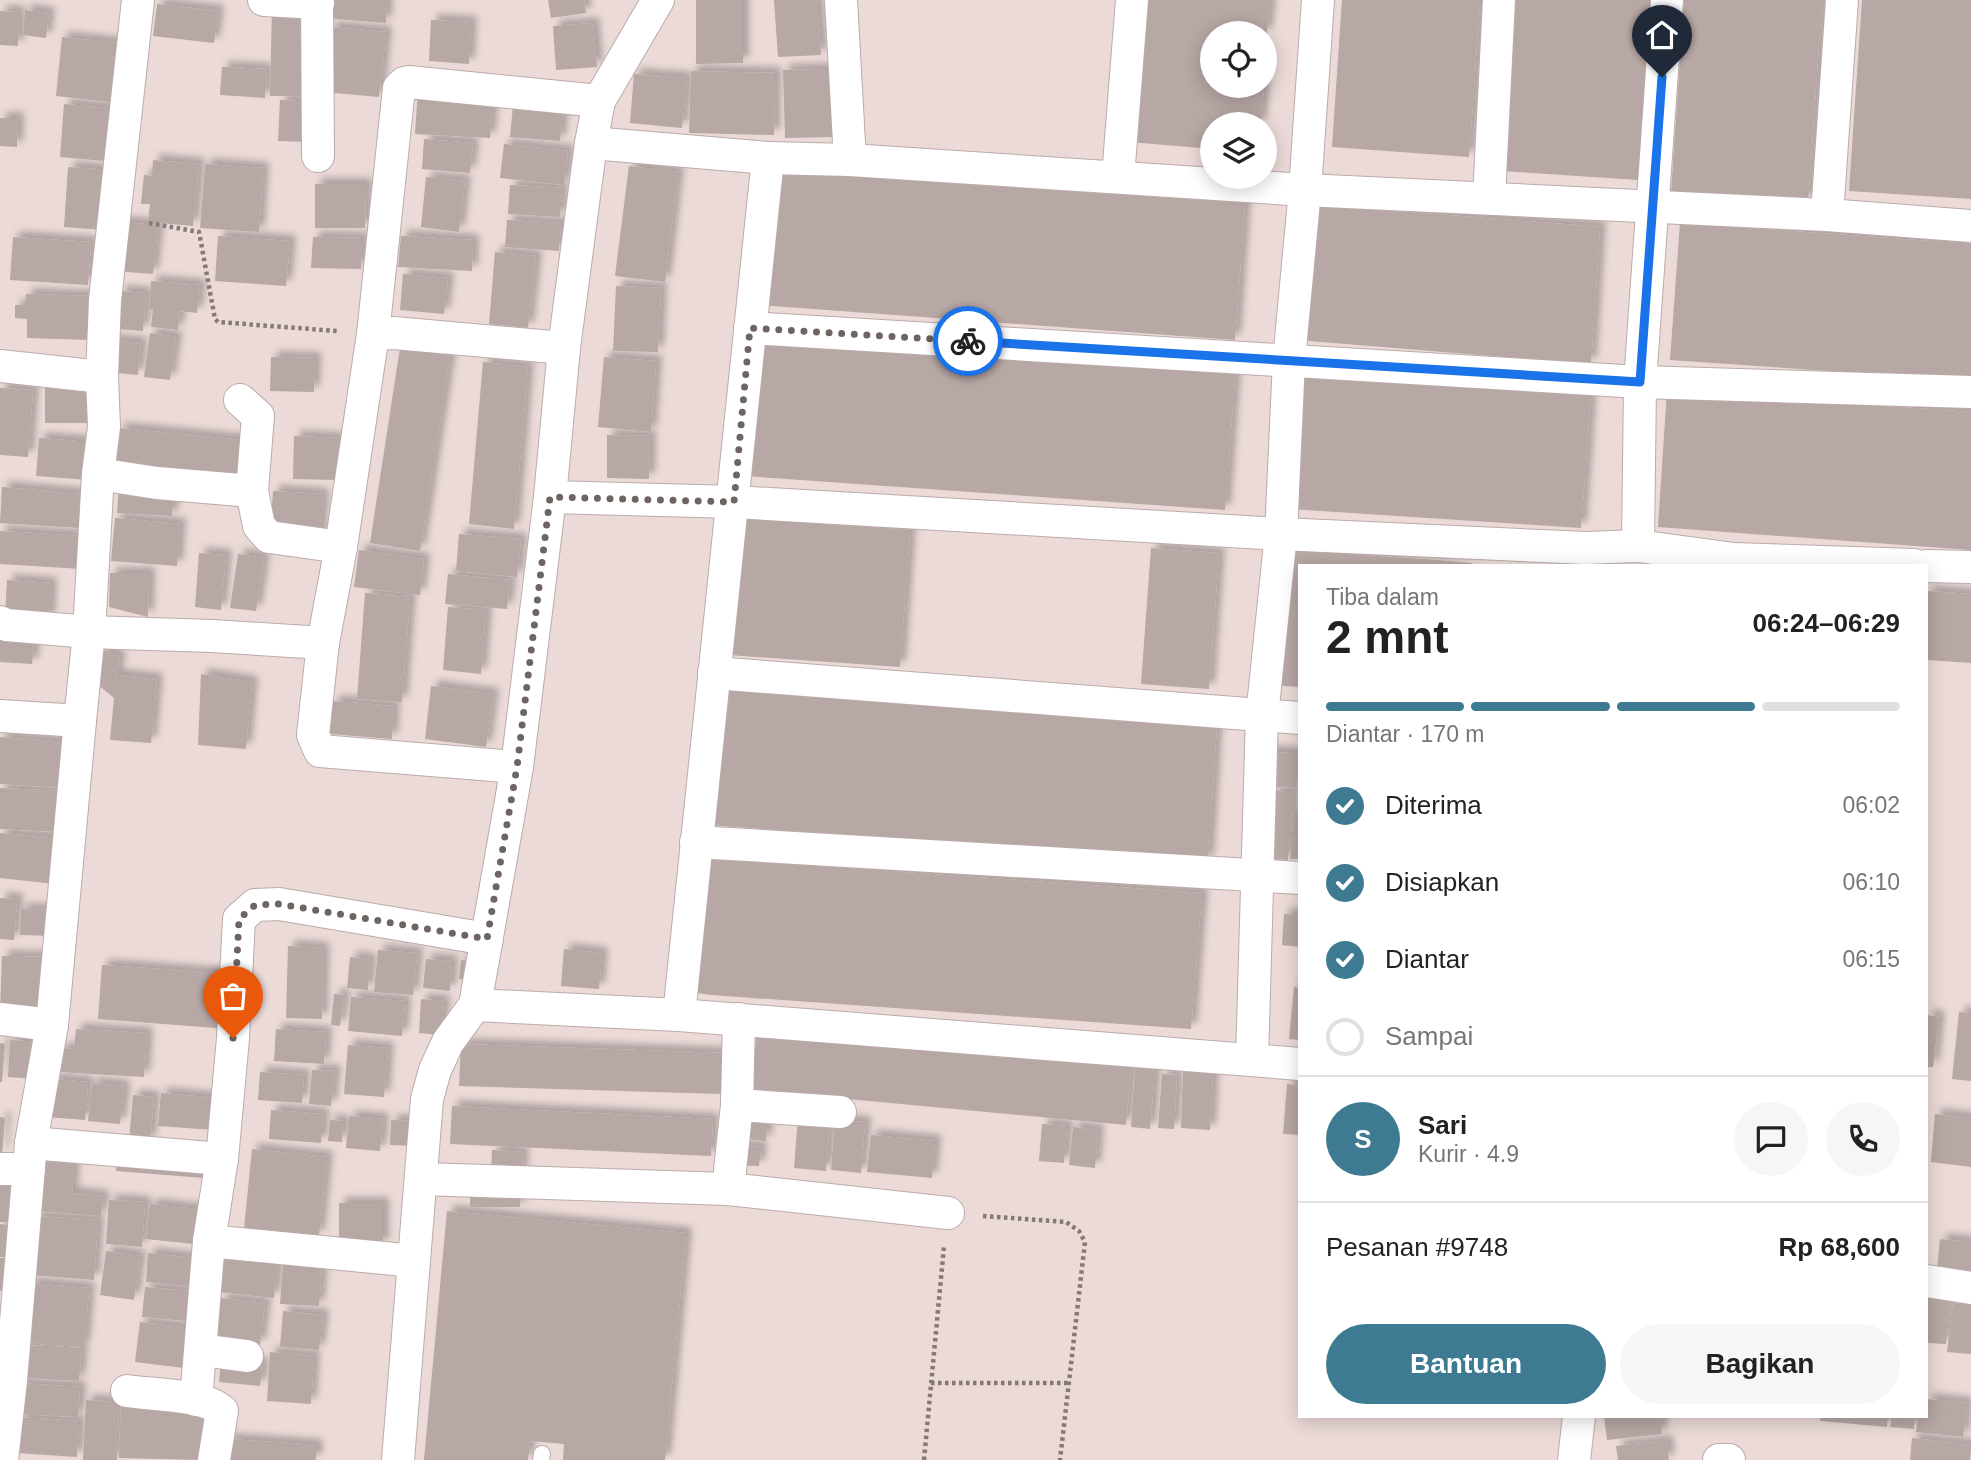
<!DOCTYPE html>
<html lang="id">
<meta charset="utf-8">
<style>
body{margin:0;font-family:Helvetica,sans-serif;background:#f6f6f6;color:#222;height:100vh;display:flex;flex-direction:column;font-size:26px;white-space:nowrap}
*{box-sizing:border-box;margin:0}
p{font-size:23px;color:#767676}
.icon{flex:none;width:38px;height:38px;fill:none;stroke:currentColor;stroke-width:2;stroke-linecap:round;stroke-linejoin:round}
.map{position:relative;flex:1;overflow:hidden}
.side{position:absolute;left:1298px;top:564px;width:630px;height:854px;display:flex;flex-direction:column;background:#fff;border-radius:0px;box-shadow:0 4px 18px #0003}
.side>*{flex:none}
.tools{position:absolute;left:1200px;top:21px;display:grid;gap:14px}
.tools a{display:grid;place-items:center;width:77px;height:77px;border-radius:50%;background:#fff;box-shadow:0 4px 18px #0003;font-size:35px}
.pin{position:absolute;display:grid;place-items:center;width:60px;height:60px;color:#fff;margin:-72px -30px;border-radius:50% 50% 50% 0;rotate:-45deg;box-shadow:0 0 7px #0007}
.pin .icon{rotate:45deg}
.courier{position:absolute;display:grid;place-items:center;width:70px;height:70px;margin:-35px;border:5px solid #1a73e8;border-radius:50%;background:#fff;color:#222;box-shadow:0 2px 9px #0007}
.overview em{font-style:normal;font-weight:700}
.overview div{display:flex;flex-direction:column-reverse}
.overview{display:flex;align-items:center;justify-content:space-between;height:119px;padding:0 28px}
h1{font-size:46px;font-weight:700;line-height:52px}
.bar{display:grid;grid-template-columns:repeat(4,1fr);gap:10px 7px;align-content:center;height:84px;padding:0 28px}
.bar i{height:9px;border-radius:5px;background:#e0e0e0}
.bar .on{background:#3e7a92}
.bar p{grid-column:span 4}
.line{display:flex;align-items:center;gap:18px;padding:0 28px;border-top:2px solid #e0e0e0}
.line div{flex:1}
.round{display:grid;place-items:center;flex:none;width:74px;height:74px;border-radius:37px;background:#f6f6f6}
ol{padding:0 28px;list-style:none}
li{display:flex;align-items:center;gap:21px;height:77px}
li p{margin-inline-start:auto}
li .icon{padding:7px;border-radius:50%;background:#3e7a92;color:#fff;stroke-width:4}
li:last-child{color:#767676}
li i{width:38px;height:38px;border:4px solid #e0e0e0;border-radius:50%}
.cta{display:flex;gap:14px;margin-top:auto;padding:14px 28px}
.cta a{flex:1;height:80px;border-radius:42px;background:#3e7a92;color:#fff;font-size:28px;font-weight:700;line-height:80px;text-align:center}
.cta a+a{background:#f6f6f6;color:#222}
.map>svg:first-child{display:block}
.building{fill:#b7a7a5;filter:url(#shadow)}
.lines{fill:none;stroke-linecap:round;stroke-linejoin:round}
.service-casing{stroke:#bbaba9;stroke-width:18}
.minor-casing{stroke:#bbaba9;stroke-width:34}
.path{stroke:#847977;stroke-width:4.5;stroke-dasharray:3.5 3.5;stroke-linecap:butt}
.service{stroke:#fff;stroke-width:16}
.minor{stroke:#fff;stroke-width:32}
.done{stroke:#6e6462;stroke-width:7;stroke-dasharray:0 12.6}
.route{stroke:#1a73e8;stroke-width:9}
</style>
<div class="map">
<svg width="1971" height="1460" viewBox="0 0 1971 1460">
<defs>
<filter id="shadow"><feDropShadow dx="6" dy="-6" stdDeviation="3.5" flood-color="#0004"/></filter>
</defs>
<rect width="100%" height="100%" fill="#ebdad8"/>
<!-- building -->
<g class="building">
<polygon points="325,0 387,0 386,23 324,18"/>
<polygon points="548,0 584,0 586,13 551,18"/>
<polygon points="696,0 743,0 743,63 696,64"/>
<polygon points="774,0 817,0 821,55 778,57"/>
<polygon points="1138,0 1270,0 1267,33 1213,33 1213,86 1264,86 1261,124 1213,124 1213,149 1129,142"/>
<polygon points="1342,0 1480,0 1469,157 1332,147"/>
<polygon points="1513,0 1651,0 1638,180 1501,171"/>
<polygon points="1684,0 1822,0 1808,201 1671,192"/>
<polygon points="1862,0 1971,0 1971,199 1849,191"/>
<polygon points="157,4 218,11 214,43 153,36"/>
<polygon points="272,6 310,7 309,96 270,96"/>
<polygon points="25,10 49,13 46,38 23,35"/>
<polygon points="0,11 19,12 18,46 0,45"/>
<polygon points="431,20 471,22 469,64 429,61"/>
<polygon points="593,23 597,67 556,70 553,26"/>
<polygon points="330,27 386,32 379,97 324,92"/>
<polygon points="62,37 117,43 110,102 56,96"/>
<polygon points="222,67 267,69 265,98 220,95"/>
<polygon points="831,69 832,137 785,138 783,70"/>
<polygon points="691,71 775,73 774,135 689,133"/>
<polygon points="634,74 687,78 682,128 630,123"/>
<polygon points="418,90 493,94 490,138 415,134"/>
<polygon points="280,100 311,102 309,142 278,141"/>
<polygon points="64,104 119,109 115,162 60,157"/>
<polygon points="513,106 563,110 560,141 510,137"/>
<polygon points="0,118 18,118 17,147 0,146"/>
<polygon points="424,139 473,143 470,173 422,169"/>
<polygon points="504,144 568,151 564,185 500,178"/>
<polygon points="153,160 199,164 193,226 148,222 150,204 141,204 144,175 152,176"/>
<polygon points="205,164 263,168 259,232 200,228"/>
<polygon points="629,166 678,172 665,282 615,276"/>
<polygon points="68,167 108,170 103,230 64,227"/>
<polygon points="769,171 1245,203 1235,340 759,305"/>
<polygon points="426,177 465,181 459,232 421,227"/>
<polygon points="315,184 366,184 365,228 315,228"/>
<polygon points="510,185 562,188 560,217 508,214"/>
<polygon points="1309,204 1600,227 1591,364 1297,340"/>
<polygon points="507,220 561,223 559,251 505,247"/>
<polygon points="118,222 158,225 153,274 114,271"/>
<polygon points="1680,223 1971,244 1971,381 1670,360"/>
<polygon points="218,236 290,241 286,286 215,281"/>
<polygon points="401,236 473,240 472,271 398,267"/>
<polygon points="13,237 91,242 88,285 10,280"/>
<polygon points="313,237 362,238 361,269 311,268"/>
<polygon points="495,252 536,256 528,328 489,324"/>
<polygon points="403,274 448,278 444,314 400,310"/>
<polygon points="151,281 200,285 197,313 180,311 178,330 151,327 153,309 149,309"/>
<polygon points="616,286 661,288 658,352 613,351"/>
<polygon points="120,291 146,293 143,331 116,329"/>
<polygon points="26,294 92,296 91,340 27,338 27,319 15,318 15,305 26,305"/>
<polygon points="150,333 176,337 170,380 144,377"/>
<polygon points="750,339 1235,374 1225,510 744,476"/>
<polygon points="110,340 141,343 138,375 107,372"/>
<polygon points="400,348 450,356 420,551 370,543"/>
<polygon points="271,357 315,358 314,392 270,391"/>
<polygon points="604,357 656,361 651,432 598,427"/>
<polygon points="483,362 528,367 514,529 469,524"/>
<polygon points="1298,372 1591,391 1581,528 1290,509"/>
<rect x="45" y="383" width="53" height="40"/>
<polygon points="0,388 33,390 28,457 0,455"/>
<polygon points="1667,391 1971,412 1971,550 1658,527"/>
<polygon points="119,428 243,440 240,478 115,467"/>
<polygon points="607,435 650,436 649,479 607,478"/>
<polygon points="294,436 339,438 338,480 293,479"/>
<polygon points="39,438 90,442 88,480 36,476"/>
<polygon points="119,485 174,489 172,516 117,513"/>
<polygon points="2,487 82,494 79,528 0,523"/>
<polygon points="273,491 323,494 320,538 270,533"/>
<polygon points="115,518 180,524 177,566 111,561"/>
<polygon points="738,518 910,530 900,667 729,655"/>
<polygon points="0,531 83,536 82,569 0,564"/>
<polygon points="459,534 521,539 517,577 456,571"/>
<polygon points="1151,548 1219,553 1209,689 1141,684"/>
<polygon points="359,550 424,559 420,595 354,587"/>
<polygon points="1301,551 1438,560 1472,563 1472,565 1300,565 1300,687 1273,685 1285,553"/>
<polygon points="199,553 226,555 221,610 195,607"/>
<polygon points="238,554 264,558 256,611 230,608"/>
<polygon points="110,573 149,573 148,617 109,607"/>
<polygon points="448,574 510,580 507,609 445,604"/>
<polygon points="7,580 51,583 49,620 5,617"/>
<polygon points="1927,591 1971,594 1971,663 1927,660"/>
<polygon points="365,593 410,596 402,702 357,699"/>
<polygon points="448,607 486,610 481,674 443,670"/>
<polygon points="0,635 35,637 32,664 0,662"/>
<polygon points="101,649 120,657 117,675 157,679 151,743 110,740 114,698 96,683"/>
<polygon points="201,674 252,682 246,749 198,745"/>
<polygon points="431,686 493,694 486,747 425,739"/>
<polygon points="717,687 1217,724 1208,861 707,825"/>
<polygon points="333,701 394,706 392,739 330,734"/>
<polygon points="0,737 67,742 64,788 0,784"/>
<polygon points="1267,751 1300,754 1297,788 1265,786"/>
<polygon points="0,788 60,791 58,832 0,829"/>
<polygon points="1272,791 1293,791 1288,860 1268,859"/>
<polygon points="1294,813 1300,814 1300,859 1290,859"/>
<polygon points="0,833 60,838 55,884 0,878"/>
<polygon points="700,858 1202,893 1191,1029 711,995 690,992"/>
<polygon points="0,898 17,899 14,940 0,939"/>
<polygon points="21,909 54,910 53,936 20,935"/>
<polygon points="1284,914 1300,915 1300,947 1282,945"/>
<polygon points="288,946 323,948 322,1019 286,1018"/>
<polygon points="564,949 602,953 599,989 561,986"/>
<polygon points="378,950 417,953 413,995 374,992"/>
<polygon points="2,956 46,957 43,1015 0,1013"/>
<polygon points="350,957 370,959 368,990 347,988"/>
<polygon points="426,959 452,961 450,991 423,988"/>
<polygon points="461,960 473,961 471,980 459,979"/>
<polygon points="102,965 233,974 229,1029 98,1019"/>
<polygon points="1294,987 1300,988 1300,1040 1289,1039"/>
<polygon points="334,994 344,995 340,1026 331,1025"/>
<polygon points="351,997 405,1001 402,1036 348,1031"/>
<polygon points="421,999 444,1001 441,1035 419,1033"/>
<polygon points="1959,1012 1971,1013 1971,1081 1952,1079"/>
<polygon points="1927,1015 1939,1017 1933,1067 1927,1067"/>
<polygon points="757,1025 1132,1056 1126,1125 752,1090"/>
<polygon points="76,1029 147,1033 144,1077 59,1072 60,1048 74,1049"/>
<polygon points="276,1029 326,1032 324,1064 274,1061"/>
<polygon points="10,1040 38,1042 36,1079 8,1077"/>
<polygon points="0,1043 5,1044 2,1082 0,1082"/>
<polygon points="461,1044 724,1053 722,1094 459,1086"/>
<polygon points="348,1045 388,1048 384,1097 344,1094"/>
<polygon points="1135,1064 1155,1066 1150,1129 1131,1127"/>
<polygon points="312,1070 335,1071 331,1106 309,1104"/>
<polygon points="1183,1070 1213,1072 1210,1130 1181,1128"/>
<polygon points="260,1072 304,1075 302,1103 258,1100"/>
<polygon points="1162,1074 1177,1075 1174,1129 1158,1128"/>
<polygon points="52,1079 88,1082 85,1120 48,1117"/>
<polygon points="92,1083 124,1086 120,1124 88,1121"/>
<polygon points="1287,1084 1300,1086 1300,1135 1283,1134"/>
<polygon points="161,1093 217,1098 214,1130 158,1126"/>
<polygon points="133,1095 154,1097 150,1142 129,1141"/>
<polygon points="452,1106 713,1119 711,1156 450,1144"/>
<polygon points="271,1110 323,1114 321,1143 269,1139"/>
<polygon points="1935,1114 1971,1118 1971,1167 1931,1162"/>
<polygon points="349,1116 383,1119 380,1151 346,1148"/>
<polygon points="0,1117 5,1118 2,1155 0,1155"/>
<polygon points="798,1118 830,1120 826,1171 794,1168"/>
<polygon points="330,1120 343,1121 342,1142 328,1141"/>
<polygon points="391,1120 416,1121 415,1146 390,1145"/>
<polygon points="835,1120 865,1122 861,1173 831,1170"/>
<polygon points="740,1121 767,1124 766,1141 739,1138"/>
<polygon points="1042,1124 1067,1126 1064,1163 1039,1161"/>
<polygon points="1073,1127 1098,1130 1095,1168 1069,1165"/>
<polygon points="871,1135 935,1141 932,1178 867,1172"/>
<polygon points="738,1146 761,1147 759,1166 736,1165"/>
<polygon points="252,1149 327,1157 319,1236 244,1229"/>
<polygon points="492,1150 523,1152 521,1177 491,1174"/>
<polygon points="117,1157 205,1165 204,1178 116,1171"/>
<polygon points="41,1161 74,1164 72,1193 103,1196 101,1216 38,1211"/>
<polygon points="0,1177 13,1178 10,1222 0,1222"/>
<polygon points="470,1196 520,1197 520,1207 470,1207"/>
<polygon points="109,1200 145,1202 142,1247 106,1244"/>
<rect x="339" y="1203" width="44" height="42"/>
<polygon points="150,1204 205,1210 202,1245 146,1239"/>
<polygon points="447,1211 686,1233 665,1460 563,1460 564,1444 530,1441 528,1460 424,1460"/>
<polygon points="35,1216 98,1220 94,1280 31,1275"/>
<polygon points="0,1224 8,1225 6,1257 0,1257"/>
<polygon points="1940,1239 1971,1242 1971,1284 1936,1281"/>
<polygon points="106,1251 140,1256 134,1300 100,1295"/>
<polygon points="148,1253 203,1259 200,1288 146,1282"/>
<polygon points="0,1258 5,1258 4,1291 0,1291"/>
<polygon points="222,1259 277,1264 274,1298 218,1292"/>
<polygon points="283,1262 322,1264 319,1306 280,1304"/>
<polygon points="29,1283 89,1288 84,1347 25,1343"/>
<polygon points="145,1287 200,1292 197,1322 142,1317"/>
<polygon points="1927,1293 1951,1296 1946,1344 1927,1343"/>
<polygon points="221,1298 265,1303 260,1345 216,1340"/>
<polygon points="1953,1303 1971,1305 1971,1354 1947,1352"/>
<polygon points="283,1311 323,1315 319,1350 280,1347"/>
<polygon points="140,1322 197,1329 192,1369 135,1362"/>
<polygon points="25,1345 82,1348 79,1381 23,1378"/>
<polygon points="270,1352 314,1356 311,1404 267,1401"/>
<polygon points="221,1359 263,1363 260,1386 219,1382"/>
<polygon points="18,1383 80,1387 78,1417 17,1414"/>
<polygon points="1927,1399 1967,1403 1963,1437 1916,1432 1918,1416 1927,1416"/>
<polygon points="86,1400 119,1402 117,1460 83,1460"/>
<polygon points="121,1401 203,1406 200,1460 119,1458"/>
<polygon points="1604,1416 1660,1416 1662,1434 1607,1440"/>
<polygon points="1821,1416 1888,1416 1887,1427 1820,1421"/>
<polygon points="1892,1416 1915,1416 1914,1429 1890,1427"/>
<polygon points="18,1417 79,1421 77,1457 16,1453"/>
<polygon points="1912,1438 1971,1445 1970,1460 1910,1460"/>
<polygon points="227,1439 317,1445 316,1460 225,1460"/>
<polygon points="1667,1441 1669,1460 1618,1460 1616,1446"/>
</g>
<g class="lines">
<defs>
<polyline id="service" points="541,1460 542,1454"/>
<g id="minor">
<polyline points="264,0 318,3"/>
<polyline points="317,0 318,156"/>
<polyline points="841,0 850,160"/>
<polyline points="591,143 768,158 850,160 1305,190 1827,215 1971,226"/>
<polyline points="1118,177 1132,0"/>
<polyline points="1489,198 1499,0"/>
<polyline points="1827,215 1842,0"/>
<polyline points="750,328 1640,382 1971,392"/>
<polyline points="373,334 394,333 564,348"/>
<polyline points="0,366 102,377"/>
<polyline points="240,400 258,416 252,491"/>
<polyline points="98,474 157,483 252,491 259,526 269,537 341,547"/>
<polyline points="550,497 734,502 1281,534 1586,548 1638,546 1734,559 1914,565"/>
<polyline points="1638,546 1640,382 1667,0"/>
<polyline points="1927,566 1971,567"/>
<polyline points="0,622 6,625 89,632 98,474 104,427 102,377 105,300 138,0"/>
<polyline points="714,673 1300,718"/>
<polyline points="0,716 80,721 89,632 212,636 323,643"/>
<polyline points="517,767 320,751 313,735 323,643 341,547 373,334 399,88 404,83 409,82 599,101"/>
<polyline points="696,842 1300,878"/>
<polyline points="475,1005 679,1015 1300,1064"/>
<polyline points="679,1015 768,158"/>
<polyline points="0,1019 52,1025"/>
<polyline points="1252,1060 1262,716 1281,534 1289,360 1305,190 1318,0"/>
<polyline points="737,1105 840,1112"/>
<polyline points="31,1143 222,1159 209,1241 414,1261"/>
<polyline points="222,1159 233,1038 239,919 255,905 279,904 487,939"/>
<polyline points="0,1169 29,1169"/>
<polyline points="422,1179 728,1189 948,1213"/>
<polyline points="728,1189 737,1105 739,1019"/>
<polyline points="1927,1281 1971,1288"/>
<polyline points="201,1350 247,1356"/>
<path d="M 127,1391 C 152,1395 204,1394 222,1411 L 214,1460"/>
<polyline points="196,1400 209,1241"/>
<polyline points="2,1460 11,1381 31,1143 52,1025 80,721"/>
<polyline points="398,1460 427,1099 435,1070 448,1042 475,1005 517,767 550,497 564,348 591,143 599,101 658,0"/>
<polyline points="1574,1460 1579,1416"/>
<polyline points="1719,1460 1729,1460"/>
</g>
</defs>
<!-- service casing -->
<use href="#service" class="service-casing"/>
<!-- minor casing -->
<use href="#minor" class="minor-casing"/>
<!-- path -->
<g class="path">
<polyline points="149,223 199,232 215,319 218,322 337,331"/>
<polyline points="983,1216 1066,1222 1079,1231 1085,1242 1060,1460"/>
<polyline points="931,1383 1068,1383"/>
<polyline points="924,1460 944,1246"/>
</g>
<!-- service -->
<use href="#service" class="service"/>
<!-- minor -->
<use href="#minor" class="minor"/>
</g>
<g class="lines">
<!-- done -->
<polyline class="done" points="233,1038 239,919 255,905 279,904 487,939 517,767 550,497 734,502 750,328 968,341"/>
<!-- route -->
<polyline class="route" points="968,341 1640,382 1662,77"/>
</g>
</svg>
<div class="tools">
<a><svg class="icon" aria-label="locate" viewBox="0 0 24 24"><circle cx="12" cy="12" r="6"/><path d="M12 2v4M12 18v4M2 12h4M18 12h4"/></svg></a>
<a><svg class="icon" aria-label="layers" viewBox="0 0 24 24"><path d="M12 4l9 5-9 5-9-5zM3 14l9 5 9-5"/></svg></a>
</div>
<div class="pin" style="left:233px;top:1038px;background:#ea580c"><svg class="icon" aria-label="bag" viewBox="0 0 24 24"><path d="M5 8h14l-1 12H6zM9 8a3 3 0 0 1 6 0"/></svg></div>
<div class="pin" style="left:1662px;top:77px;background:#1f2937"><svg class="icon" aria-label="home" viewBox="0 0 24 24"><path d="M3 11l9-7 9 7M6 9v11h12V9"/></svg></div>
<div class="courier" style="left:968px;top:341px"><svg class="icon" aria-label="bike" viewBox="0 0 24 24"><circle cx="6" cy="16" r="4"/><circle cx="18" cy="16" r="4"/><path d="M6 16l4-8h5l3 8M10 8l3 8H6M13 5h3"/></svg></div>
<section class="side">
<div class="overview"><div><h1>2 mnt</h1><p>Tiba dalam</p></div><em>06:24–06:29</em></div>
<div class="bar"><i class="on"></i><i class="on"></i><i class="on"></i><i></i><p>Diantar · 170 m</p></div>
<ol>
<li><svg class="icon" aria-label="check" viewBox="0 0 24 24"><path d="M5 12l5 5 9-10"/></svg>Diterima<p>06:02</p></li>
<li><svg class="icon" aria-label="check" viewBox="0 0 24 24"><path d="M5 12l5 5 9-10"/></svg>Disiapkan<p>06:10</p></li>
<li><svg class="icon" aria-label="check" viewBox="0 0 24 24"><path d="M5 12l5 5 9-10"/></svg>Diantar<p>06:15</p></li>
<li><i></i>Sampai</li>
</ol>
<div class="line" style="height:126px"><b class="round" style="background:#3e7a92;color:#fff">S</b><div><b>Sari</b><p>Kurir · 4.9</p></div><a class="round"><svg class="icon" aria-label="chat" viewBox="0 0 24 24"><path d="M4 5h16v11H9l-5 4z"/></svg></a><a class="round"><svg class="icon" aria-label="phone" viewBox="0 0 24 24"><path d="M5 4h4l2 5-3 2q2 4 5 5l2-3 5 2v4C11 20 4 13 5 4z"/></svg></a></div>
<div class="line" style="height:91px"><div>Pesanan #9748</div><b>Rp 68,600</b></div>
<div class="cta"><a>Bantuan</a><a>Bagikan</a></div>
</section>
</div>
